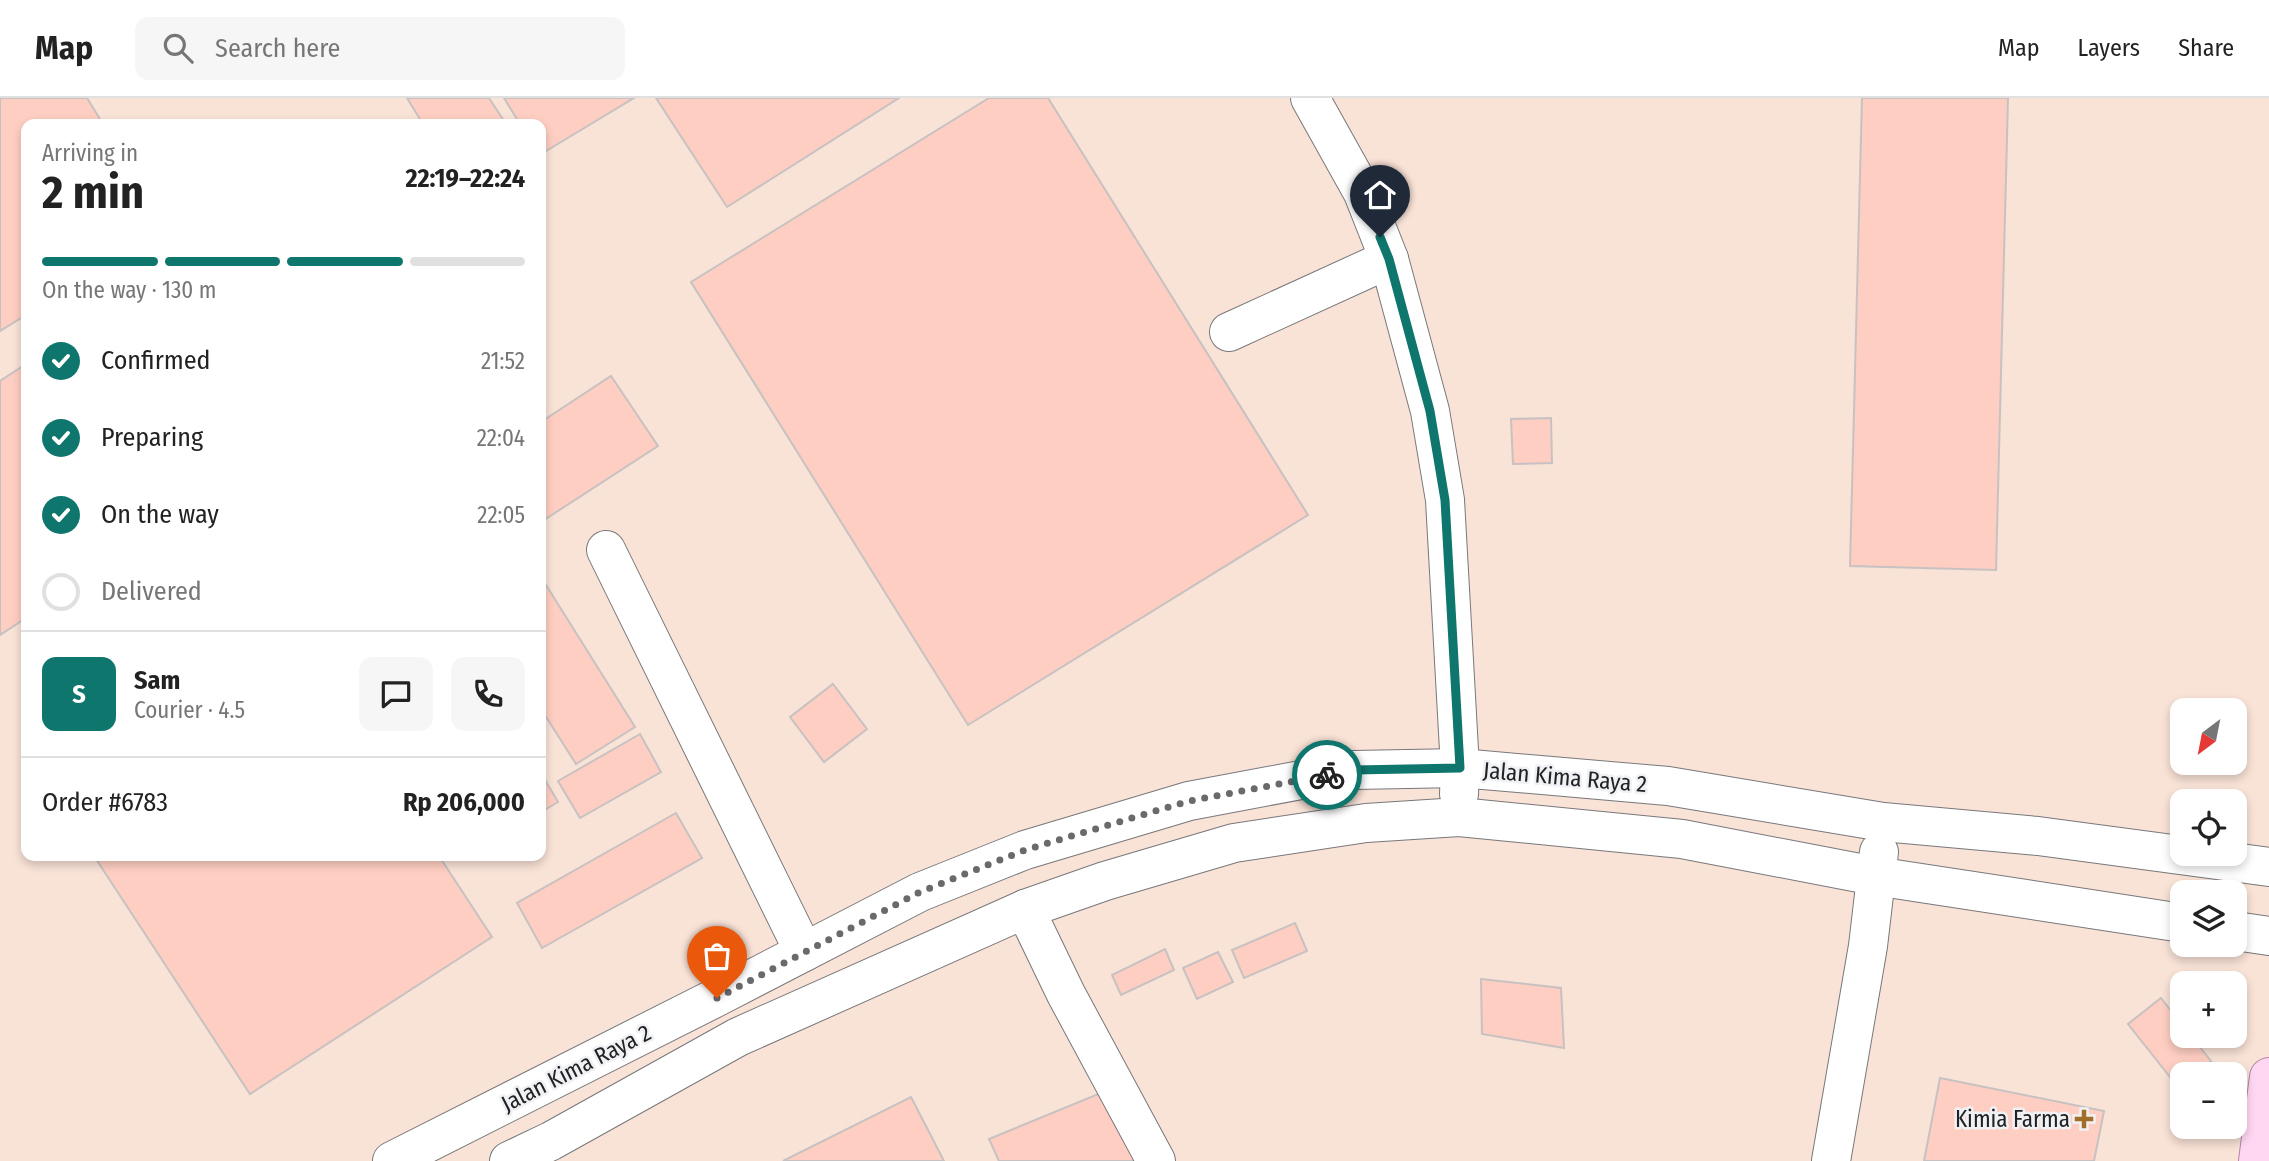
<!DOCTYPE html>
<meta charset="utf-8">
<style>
body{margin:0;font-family:"Fira Sans Condensed",sans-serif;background:#f6f6f6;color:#222;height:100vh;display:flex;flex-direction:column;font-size:26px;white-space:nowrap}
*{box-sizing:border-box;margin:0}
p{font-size:23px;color:#767676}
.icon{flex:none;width:38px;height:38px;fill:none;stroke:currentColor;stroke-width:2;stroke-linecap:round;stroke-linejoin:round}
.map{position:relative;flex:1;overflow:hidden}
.details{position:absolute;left:21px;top:21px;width:525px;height:742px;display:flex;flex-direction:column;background:#fff;border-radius:14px;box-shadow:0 4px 10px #0003}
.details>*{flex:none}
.needle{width:46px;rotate:212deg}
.tools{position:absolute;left:2170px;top:600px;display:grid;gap:14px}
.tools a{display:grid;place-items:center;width:77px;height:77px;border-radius:14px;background:#fff;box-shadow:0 4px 10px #0003;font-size:35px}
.pin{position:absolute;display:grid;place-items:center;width:60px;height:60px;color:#fff;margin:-72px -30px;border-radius:50% 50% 50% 0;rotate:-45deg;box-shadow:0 0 7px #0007}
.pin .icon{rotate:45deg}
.courier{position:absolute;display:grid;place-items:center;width:70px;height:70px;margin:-35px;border:5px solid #0f766e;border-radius:50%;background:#fff;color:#222;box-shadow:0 2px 9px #0007}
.headline em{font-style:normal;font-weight:700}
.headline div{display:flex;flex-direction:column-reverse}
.headline{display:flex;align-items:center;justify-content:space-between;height:119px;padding:0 21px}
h1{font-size:46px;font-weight:700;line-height:52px}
.bar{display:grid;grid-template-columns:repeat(4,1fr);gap:10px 7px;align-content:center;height:84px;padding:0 21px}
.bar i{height:9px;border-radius:5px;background:#e0e0e0}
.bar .current{background:#0f766e}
.bar p{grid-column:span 4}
.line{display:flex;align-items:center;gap:18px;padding:0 21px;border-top:2px solid #e0e0e0}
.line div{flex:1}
.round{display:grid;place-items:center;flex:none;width:74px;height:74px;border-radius:14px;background:#f6f6f6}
ol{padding:0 21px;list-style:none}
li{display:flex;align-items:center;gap:21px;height:77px}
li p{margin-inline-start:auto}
li .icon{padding:7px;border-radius:50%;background:#0f766e;color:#fff;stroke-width:4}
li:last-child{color:#767676}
li i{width:38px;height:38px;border:4px solid #e0e0e0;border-radius:50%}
header{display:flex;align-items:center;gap:42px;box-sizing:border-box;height:98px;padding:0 35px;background:#fff;border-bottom:2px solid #e0e0e0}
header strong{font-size:33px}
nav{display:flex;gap:38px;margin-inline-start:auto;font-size:24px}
.search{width:490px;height:63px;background:#f6f6f6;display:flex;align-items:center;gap:18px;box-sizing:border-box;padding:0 24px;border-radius:14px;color:#767676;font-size:26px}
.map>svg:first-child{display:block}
.industrial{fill:#f9e2d6;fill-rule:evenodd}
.building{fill:#fecec2;stroke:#c7c2c1;stroke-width:2}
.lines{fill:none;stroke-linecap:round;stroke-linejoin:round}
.minor-casing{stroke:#78787c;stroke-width:40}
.major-casing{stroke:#b186a5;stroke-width:40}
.minor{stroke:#fff;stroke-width:38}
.major{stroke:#ffd7f3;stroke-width:38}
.done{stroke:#696a6c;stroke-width:7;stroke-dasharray:0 12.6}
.route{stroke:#0f766e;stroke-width:9}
.poi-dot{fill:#a26e27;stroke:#f0f1f5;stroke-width:2.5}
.labels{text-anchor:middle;stroke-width:5;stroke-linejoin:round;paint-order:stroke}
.street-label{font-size:23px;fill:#212223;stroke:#f0f1f5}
.poi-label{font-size:23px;fill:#212223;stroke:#f0f1f5;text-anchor:end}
</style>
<header>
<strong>Map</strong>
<div class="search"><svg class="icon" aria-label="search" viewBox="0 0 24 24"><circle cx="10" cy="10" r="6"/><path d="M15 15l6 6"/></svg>Search here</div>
<nav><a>Map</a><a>Layers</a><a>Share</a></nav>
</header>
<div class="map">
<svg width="2269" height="1063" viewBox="0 0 2269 1063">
<rect width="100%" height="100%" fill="#f0f1f5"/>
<!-- industrial -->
<path class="industrial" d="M 0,0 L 2269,0 L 2269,1063 L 0,1063 ZM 26,26 L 541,26 L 541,758 L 26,758 ZM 2182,612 L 2235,612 L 2235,665 L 2182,665 ZM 2182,704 L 2235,704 L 2235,756 L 2182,756 ZM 2182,794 L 2235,794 L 2235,847 L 2182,847 ZM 2182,886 L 2235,886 L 2235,938 L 2182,938 ZM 2182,976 L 2235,976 L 2235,1029 L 2182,1029 Z"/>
<!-- building -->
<g class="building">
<polygon points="0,0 87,0 103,26 26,26 26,217 0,233"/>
<polygon points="407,0 489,0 506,26 423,26"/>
<polygon points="504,0 634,0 541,56 541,26 520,26"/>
<polygon points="656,0 899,0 727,109"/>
<polygon points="989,0 1048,0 1308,417 968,627 691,184"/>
<polygon points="1862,0 2008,0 1996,472 1850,468"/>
<polygon points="26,266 26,520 0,537 0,283"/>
<polygon points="611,278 658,348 541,424 541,324"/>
<polygon points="1551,320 1552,365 1513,366 1511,321"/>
<polygon points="541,479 635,629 576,666 541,611"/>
<polygon points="833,586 867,631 824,664 790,619"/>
<polygon points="640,636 661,674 580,720 558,683"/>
<polygon points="541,675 558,704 541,714"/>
<polygon points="676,715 702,760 542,850 517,805"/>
<polygon points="94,758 439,758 492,839 250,996"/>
<polygon points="1295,825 1307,853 1244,880 1232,852"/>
<polygon points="1165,851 1174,872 1121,897 1112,877"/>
<polygon points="1218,854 1233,884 1197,901 1183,870"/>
<polygon points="1481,881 1561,890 1564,950 1482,936"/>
<polygon points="2161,900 2182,927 2182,938 2191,938 2211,963 2194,976 2182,976 2182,986 2178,989 2128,926"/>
<polygon points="1940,980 2104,1013 2094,1063 1924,1063"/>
<polygon points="1113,990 1146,1063 999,1063 989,1041"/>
<polygon points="911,999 944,1063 783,1063"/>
</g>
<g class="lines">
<defs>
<g id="minor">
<polyline points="1310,0 1363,95 1389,161 1430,313 1445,402 1460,670 1459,696"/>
<polyline points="1229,234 1389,161"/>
<polyline points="606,452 804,854"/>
<polyline points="1025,811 1066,896 1156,1063"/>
<polyline points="2235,833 2269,838"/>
<polyline points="392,1063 717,899 920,794 1025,752 1189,703 1354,672 1460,670 1668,688 1883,724 2038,738 2269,769"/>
<polyline points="509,1063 551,1043 738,939 1025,811 1105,783 1234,745 1366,725 1459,719 1682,741 1875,778 2182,825"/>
<polyline points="1831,1063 1868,848 1879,754"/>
</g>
<polyline id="major" points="2258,1063 2269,979"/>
</defs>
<!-- minor casing -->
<use href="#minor" class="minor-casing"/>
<!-- major casing -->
<use href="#major" class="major-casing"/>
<!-- minor -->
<use href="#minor" class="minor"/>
<!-- major -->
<use href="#major" class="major"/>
</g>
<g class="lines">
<!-- done -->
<polyline class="done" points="717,900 920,794 1025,752 1189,703 1327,677"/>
<!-- route -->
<polyline class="route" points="1327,677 1354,672 1460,670 1445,402 1430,313 1389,161 1380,139"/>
</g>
<!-- markers -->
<path class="poi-dot" d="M2080.5 1010.5h7v7h7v7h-7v7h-7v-7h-7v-7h7z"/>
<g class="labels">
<!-- street labels -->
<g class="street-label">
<text transform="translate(1565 679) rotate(5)" y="8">Jalan Kima Raya 2</text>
<text transform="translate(576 970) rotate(-27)" y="8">Jalan Kima Raya 2</text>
</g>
<!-- poi labels -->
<g class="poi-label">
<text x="2070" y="1029">Kimia Farma</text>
</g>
</g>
</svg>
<div class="tools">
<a><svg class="needle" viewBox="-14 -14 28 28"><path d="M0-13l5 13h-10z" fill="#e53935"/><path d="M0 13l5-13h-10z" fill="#767676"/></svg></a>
<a><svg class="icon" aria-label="locate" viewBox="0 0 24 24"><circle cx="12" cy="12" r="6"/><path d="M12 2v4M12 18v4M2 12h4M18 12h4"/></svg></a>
<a><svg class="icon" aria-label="layers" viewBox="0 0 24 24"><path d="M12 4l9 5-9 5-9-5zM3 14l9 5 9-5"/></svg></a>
<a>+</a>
<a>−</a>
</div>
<div class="pin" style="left:717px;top:900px;background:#ea580c"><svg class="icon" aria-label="bag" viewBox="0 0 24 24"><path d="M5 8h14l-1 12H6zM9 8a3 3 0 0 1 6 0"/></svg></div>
<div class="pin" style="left:1380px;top:139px;background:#1f2937"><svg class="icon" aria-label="home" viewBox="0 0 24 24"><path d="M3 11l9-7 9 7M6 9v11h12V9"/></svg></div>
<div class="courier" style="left:1327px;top:677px"><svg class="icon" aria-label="bike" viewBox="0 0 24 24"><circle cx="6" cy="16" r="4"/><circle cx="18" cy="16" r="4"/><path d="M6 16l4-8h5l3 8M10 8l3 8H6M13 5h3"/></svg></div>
<section class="details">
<div class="headline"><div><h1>2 min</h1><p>Arriving in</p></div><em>22:19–22:24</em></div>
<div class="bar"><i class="current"></i><i class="current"></i><i class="current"></i><i></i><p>On the way · 130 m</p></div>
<ol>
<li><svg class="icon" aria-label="check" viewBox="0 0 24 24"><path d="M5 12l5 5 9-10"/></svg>Confirmed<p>21:52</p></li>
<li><svg class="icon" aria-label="check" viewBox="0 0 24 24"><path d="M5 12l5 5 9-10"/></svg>Preparing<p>22:04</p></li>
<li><svg class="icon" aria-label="check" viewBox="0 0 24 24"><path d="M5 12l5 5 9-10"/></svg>On the way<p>22:05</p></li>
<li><i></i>Delivered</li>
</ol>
<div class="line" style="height:126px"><b class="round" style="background:#0f766e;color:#fff">S</b><div><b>Sam</b><p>Courier · 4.5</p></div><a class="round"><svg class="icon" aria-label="chat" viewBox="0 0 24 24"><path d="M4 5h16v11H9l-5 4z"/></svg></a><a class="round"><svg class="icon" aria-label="phone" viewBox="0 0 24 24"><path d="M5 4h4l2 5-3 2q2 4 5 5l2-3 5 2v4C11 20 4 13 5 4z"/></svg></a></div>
<div class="line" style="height:91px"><div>Order #6783</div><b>Rp 206,000</b></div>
</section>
</div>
